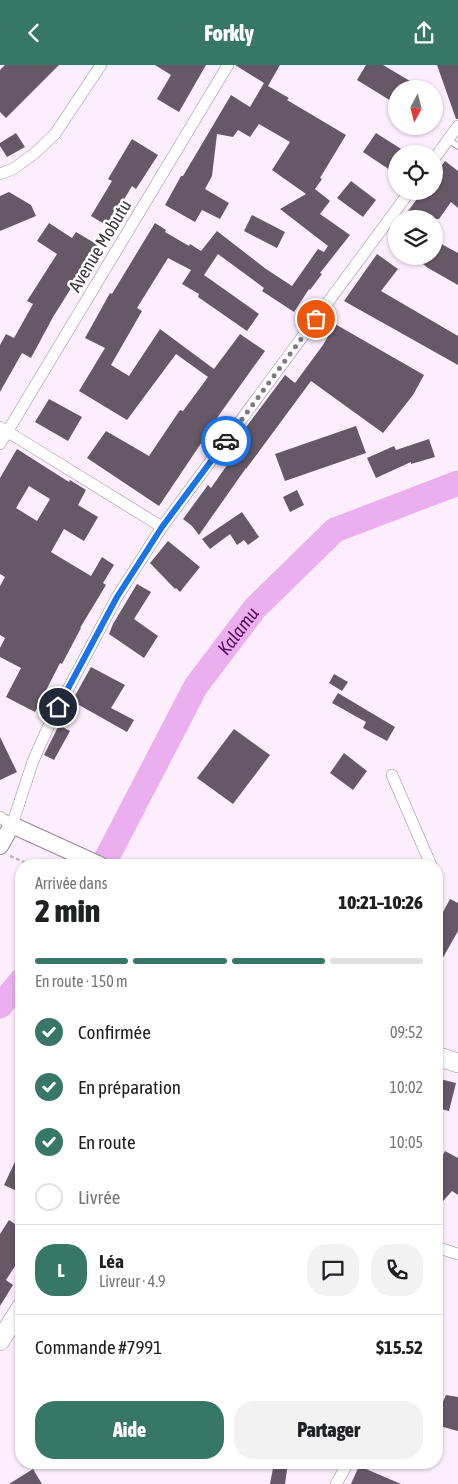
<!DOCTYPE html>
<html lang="fr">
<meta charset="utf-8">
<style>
body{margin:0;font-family:"Asap Condensed",sans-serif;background:#f2f2f2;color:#202124;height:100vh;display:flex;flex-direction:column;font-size:19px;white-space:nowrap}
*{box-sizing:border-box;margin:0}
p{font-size:16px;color:#757577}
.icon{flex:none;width:28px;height:28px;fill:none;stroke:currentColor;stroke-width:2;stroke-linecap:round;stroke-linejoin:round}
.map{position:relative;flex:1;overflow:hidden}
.sheet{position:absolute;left:15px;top:794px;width:428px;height:610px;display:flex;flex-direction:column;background:#fff;border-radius:20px;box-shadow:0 1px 4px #0004}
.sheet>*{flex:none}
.needle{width:32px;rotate:187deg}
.buttons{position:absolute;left:388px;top:15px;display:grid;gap:10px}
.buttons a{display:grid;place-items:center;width:55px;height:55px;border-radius:50%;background:#fff;box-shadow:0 1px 4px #0004;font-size:25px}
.pin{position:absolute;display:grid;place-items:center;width:42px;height:42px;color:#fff;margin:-21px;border:2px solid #fff;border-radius:50%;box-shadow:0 1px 5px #0007}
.courier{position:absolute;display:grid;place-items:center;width:50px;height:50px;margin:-25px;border:4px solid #1a73e8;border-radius:50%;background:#fff;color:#222;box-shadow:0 1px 6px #0007}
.headline em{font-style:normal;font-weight:800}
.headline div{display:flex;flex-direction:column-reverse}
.headline{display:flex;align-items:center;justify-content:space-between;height:85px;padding:0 20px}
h1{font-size:32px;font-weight:800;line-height:38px}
.bar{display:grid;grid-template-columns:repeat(4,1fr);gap:8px 5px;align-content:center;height:60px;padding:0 20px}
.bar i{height:6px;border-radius:4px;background:#e0e0e0}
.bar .selected{background:#367767}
.bar p{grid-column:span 4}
.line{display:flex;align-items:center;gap:12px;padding:0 20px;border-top:1px solid #e0e0e0}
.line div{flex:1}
.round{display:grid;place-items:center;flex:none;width:52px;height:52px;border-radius:20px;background:#f2f2f2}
ol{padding:0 20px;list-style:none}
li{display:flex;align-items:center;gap:15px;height:55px}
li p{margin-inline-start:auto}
li .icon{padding:5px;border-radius:50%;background:#367767;color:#fff;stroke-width:4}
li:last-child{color:#757577}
li i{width:28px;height:28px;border:2px solid #e0e0e0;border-radius:50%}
.button{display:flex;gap:10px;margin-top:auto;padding:10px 20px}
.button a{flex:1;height:58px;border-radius:20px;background:#367767;color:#fff;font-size:20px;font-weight:800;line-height:58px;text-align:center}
.button a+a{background:#f2f2f2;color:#202124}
header{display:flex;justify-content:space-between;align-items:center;height:65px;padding:0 20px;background:#367767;color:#fff;font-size:22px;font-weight:800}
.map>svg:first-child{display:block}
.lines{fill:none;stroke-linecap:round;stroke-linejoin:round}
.river{stroke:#ebaeef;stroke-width:25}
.building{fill:#655965;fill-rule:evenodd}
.service-casing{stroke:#968896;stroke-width:7}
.minor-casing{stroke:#968896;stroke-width:12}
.secondary-casing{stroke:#968896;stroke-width:18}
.trunk-casing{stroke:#968896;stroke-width:20}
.path{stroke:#beb2bf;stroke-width:2.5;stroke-dasharray:4 2.5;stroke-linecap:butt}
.service{stroke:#fff;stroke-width:5.5}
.minor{stroke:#fff;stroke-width:11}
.secondary{stroke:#fff;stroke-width:16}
.trunk{stroke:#fff;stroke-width:19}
.done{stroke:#807781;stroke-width:5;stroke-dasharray:0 9}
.route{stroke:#1a73e8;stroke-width:6}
.labels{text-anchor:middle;stroke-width:5;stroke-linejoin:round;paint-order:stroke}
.street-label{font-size:18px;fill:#3d373d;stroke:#fff}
.water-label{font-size:19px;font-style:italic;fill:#550b5b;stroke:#fff}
</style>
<header><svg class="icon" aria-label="back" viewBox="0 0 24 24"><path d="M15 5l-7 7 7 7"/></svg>Forkly<svg class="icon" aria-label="share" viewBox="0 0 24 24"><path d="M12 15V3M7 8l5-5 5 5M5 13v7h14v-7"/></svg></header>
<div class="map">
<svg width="458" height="1419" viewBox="0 0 458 1419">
<rect width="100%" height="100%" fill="#fdeefe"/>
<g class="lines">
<!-- river -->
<g class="river">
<path id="s1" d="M 103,800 L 196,621 L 255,543 L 335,465 L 458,418"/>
<polyline points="0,941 21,916"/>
</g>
</g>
<!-- building -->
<g class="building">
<polygon points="5,0 59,0 6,53 0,47 0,5"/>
<polygon points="155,0 206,0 179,47 157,34 171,10"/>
<polygon points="235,0 280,0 268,21 289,33 287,35 346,70 320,113 322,114 315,124 330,136 320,149 350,170 320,208 322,209 310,225 309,224 294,247 262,226 264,223 218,189 204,210 259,249 247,266 198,232 199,229 182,219 191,205 168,193 137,243 142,246 111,300 129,311 160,264 214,304 240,269 265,286 209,364 210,365 159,441 87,393 106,366 149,391 180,345 183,346 208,312 176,289 127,355 79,326 105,283 85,273 110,228 112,229 155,158 166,165 165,167 189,181 190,179 201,186 217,166 266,204 292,221 318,184 324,187 328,181 280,144 306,129 272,105 290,77 259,59 250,72 238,65 233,72 217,69 212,111 205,124 229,138 220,154 202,145 195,157 165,140 181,111 183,111 231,30 250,42 264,18"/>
<polygon points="366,0 383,0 410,16 406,24 396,24 396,39 357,15"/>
<polygon points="437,0 458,0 458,54 456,54"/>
<polygon points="16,68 25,82 7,92 0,81 0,78"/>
<polygon points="376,68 409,89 394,89 396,91 396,109 363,87"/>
<polygon points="132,74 158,90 136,124 132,121 122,138 125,140 111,163 91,151 112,116 108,114"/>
<polygon points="445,96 458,106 458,143 451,137 439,154 402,154 423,126 434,126 434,111"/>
<polygon points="351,116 376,135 363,152 337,133"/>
<polygon points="9,127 31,140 36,151 0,166 0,131"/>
<polygon points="252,150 285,167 277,183 244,166"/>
<polygon points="49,158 72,173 76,167 98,180 53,252 31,293 22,288 0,327 0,280 6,269 14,273 33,239 27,236 57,189 37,176"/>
<polygon points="434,175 458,188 458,220 428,203 413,191 434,191"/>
<polygon points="377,189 398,204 381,226 458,271 458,300 344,236"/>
<polygon points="335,259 424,310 413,330 383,368 311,316 246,404 246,403 199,470 192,461 183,454 208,420 211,423 232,393 226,389 285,310 295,318 323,280"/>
<polygon points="49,334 82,352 68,376 35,357"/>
<polygon points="356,361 366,388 285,416 275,389"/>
<polygon points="429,374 435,392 411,399 411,397 376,413 367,393 394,381 396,385"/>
<path d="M 17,384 L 69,417 L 70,415 L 86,425 L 78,440 L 98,452 L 84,476 L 64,464 L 51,487 L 91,511 L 102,492 L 114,500 L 103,518 L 106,520 L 80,563 L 81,563 L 62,599 L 60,598 L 35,647 L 6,632 L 21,603 L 0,592 L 0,583 L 5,573 L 0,570 L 0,521 L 5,512 L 0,509 L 0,413 ZM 29,421 L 50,434 L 37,456 L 16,443 Z"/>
<polygon points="297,425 304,440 290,447 283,432"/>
<polygon points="242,447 259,472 248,480 244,475 237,480 230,469 210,484 202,474"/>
<polygon points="168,476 200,502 180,527 176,523 175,524 150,498"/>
<polygon points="137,519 151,527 134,554 158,571 144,593 109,569 113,559"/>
<polygon points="91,602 125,620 111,643 134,655 127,667 72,636"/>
<polygon points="334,609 348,617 342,626 329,618"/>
<polygon points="338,628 395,662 387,676 363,663 366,657 332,638"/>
<polygon points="59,660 70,666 54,695 44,690"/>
<polygon points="234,664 270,690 233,739 197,713"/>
<polygon points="0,672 17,707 0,715"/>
<polygon points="344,688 367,706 353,725 330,708"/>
<polygon points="450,834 458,838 458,866 436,905 436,860"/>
<polygon points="436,1013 456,1018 449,1046 436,1043"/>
<polygon points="21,1084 21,1128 4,1120"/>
<polygon points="445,1086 458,1093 458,1130 452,1126 436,1144 436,1103"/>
<polygon points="9,1155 21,1163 21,1192 6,1215 13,1220 0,1241 0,1169"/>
<polygon points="446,1330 458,1332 458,1366 436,1360 436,1352"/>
<polygon points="274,1398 288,1398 285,1419 270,1419"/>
<polygon points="359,1401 401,1419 351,1419"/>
<polygon points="33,1404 42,1419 9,1419"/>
</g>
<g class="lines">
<defs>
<polyline id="service" points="448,75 458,81"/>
<g id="minor">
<polyline points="434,94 458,61"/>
<polyline points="0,109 13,104 35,88 55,69 101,0"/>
<polyline points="0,362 162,462"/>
<polyline points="0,379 228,0"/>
<polyline points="392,710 431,800"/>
<polyline points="0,752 12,760 33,696 50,658 117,532 162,462 410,126"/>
<polyline points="436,810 437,829 436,835"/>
<polyline points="436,1182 458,1189"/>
<polyline points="336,1419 348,1398"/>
</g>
<polyline id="secondary" points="0,781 12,760 100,800"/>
<g id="trunk">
<polyline points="436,991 458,998"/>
<polyline points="0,1276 21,1243"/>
</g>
</defs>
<!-- service casing -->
<use href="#service" class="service-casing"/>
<!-- minor casing -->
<use href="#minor" class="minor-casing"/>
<!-- secondary casing -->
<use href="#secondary" class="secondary-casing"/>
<!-- trunk casing -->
<use href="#trunk" class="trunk-casing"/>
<!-- path -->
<polyline class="path" points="10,791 31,800"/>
<!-- service -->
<use href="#service" class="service"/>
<!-- minor -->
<use href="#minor" class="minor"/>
<!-- secondary -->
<use href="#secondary" class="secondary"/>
<!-- trunk -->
<use href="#trunk" class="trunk"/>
</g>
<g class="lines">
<!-- done -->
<polyline class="done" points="226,376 316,254"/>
<!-- route -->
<polyline class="route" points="58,642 117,532 162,462 226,376"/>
</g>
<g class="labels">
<!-- street labels -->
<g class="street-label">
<text transform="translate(100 181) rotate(-59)" y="6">Avenue Mobutu</text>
</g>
<!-- water labels -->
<g class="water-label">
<text dy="7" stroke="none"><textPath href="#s1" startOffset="271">Kalamu</textPath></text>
</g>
</g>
</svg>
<div class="buttons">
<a><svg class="needle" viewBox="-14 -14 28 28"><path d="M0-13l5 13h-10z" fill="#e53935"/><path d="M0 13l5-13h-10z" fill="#757577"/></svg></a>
<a><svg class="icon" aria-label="locate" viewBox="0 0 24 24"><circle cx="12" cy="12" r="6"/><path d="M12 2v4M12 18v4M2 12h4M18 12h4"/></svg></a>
<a><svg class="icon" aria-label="layers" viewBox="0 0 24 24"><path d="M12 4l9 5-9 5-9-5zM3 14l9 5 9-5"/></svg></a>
</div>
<div class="pin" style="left:316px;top:254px;background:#ea580c"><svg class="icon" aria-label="bag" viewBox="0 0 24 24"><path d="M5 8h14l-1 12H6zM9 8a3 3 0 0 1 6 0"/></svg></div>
<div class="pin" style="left:58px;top:642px;background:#1f2937"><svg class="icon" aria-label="home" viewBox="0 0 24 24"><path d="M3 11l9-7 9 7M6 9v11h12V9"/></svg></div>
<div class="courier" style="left:226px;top:376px"><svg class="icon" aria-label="car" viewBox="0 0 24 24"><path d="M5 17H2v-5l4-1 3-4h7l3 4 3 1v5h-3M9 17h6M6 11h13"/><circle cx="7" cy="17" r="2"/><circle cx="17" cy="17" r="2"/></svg></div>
<section class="sheet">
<div class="headline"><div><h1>2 min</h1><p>Arrivée dans</p></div><em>10:21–10:26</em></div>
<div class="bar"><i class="selected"></i><i class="selected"></i><i class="selected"></i><i></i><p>En route · 150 m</p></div>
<ol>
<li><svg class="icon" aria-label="check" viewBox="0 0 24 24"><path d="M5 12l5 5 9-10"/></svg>Confirmée<p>09:52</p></li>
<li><svg class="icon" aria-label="check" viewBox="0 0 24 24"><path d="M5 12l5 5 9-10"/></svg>En préparation<p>10:02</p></li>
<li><svg class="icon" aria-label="check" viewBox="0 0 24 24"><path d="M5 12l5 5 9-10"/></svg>En route<p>10:05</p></li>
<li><i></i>Livrée</li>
</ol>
<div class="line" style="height:90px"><b class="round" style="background:#367767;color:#fff">L</b><div><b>Léa</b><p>Livreur · 4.9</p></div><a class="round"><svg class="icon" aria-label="chat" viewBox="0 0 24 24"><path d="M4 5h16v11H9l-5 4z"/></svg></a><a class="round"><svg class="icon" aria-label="phone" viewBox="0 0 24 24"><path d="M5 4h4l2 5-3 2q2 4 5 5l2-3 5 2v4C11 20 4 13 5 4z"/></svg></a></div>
<div class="line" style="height:65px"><div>Commande #7991</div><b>$15.52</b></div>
<div class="button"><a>Aide</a><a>Partager</a></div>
</section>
</div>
